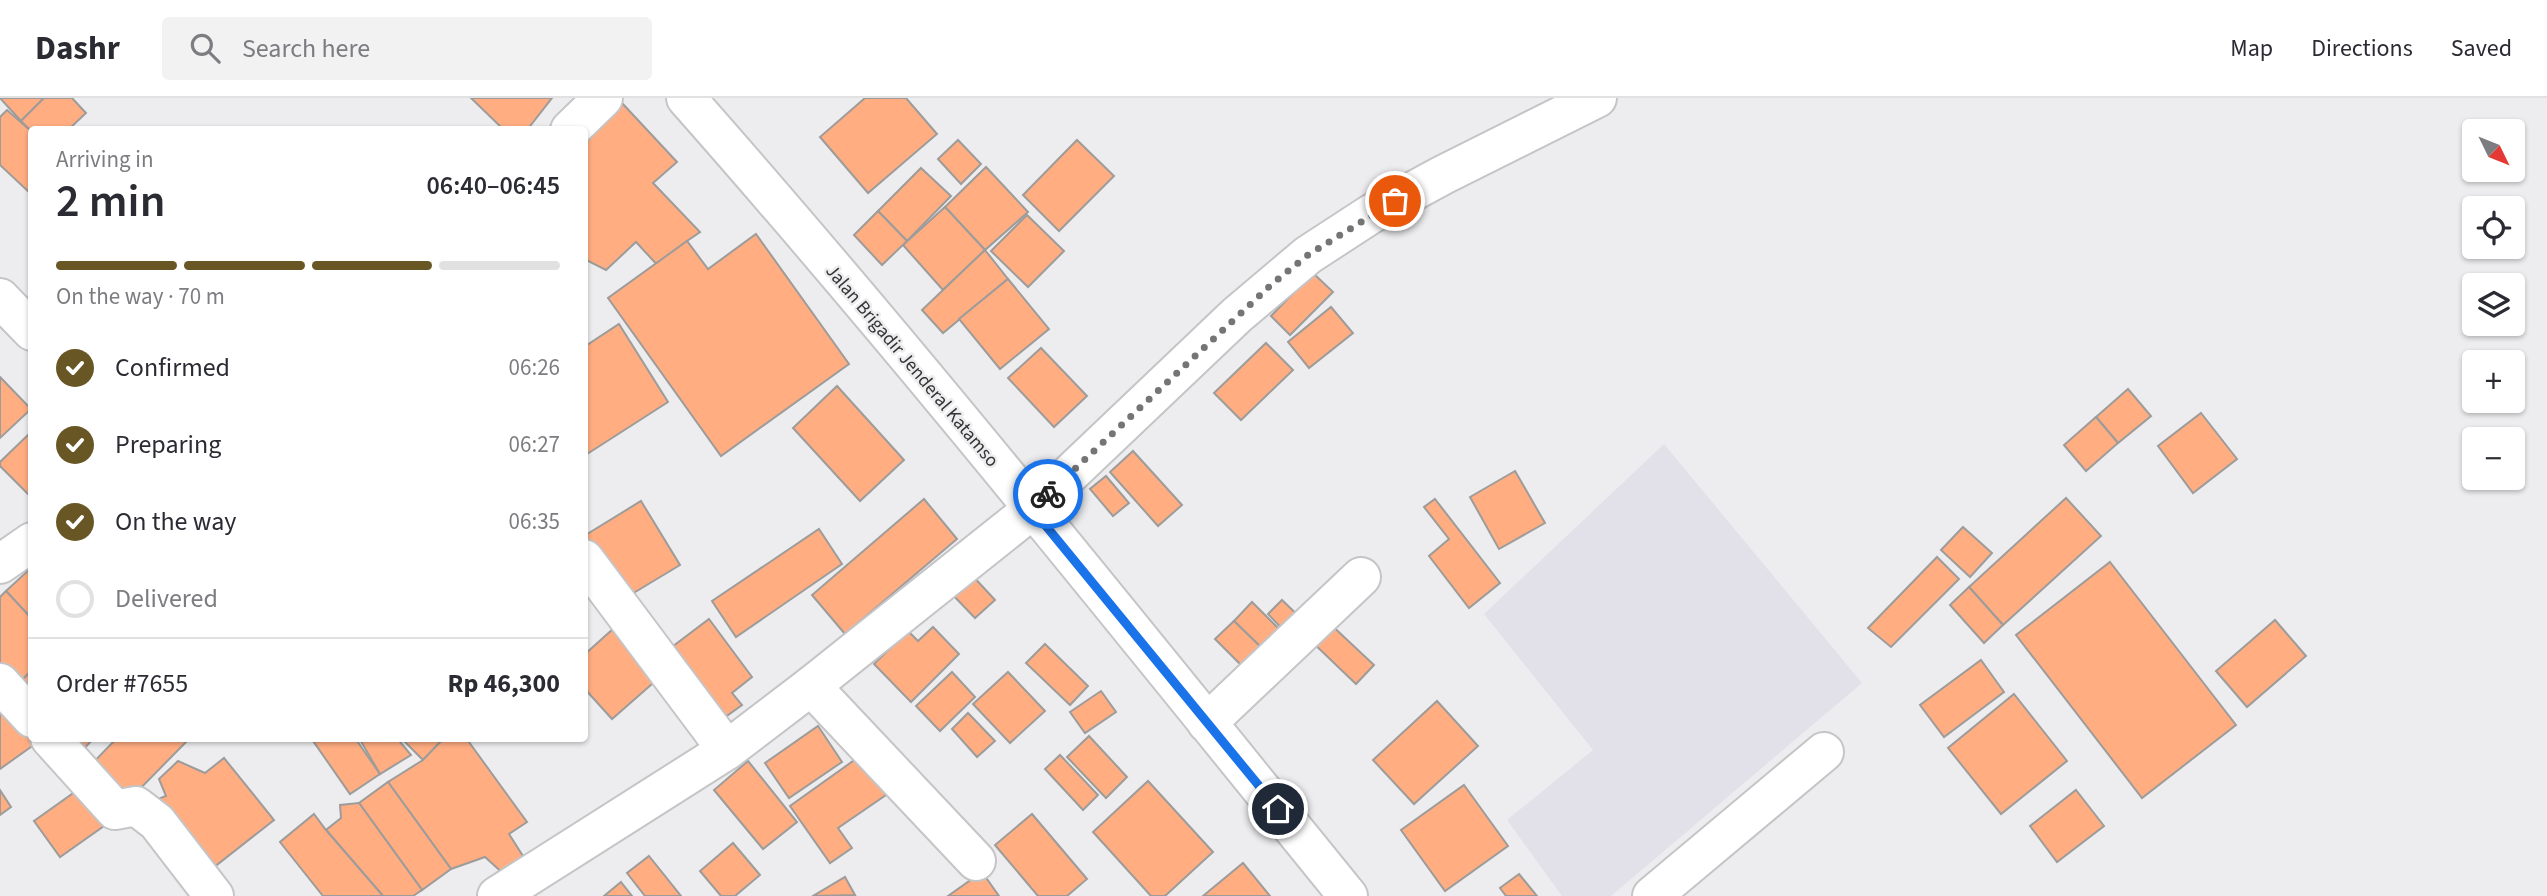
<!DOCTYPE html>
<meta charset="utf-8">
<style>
body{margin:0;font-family:"Source Sans 3",sans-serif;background:#f2f2f3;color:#2b2b33;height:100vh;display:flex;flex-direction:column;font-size:26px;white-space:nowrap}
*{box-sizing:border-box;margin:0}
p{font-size:23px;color:#7c7c81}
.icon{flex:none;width:38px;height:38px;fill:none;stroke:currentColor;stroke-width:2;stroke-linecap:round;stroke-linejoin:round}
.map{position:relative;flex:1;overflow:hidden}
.panel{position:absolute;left:28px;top:28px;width:560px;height:616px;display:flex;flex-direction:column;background:#fff;border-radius:7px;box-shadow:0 2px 5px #0004}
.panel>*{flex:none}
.needle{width:46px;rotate:133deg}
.fabs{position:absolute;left:2462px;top:21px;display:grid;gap:14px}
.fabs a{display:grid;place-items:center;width:63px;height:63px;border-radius:7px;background:#fff;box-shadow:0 2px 5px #0004;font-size:35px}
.pin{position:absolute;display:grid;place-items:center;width:60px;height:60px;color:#fff;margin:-30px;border:4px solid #fff;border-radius:50%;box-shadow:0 2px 7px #0007}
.courier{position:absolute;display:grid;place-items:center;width:70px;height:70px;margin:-35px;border:5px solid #1a73e8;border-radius:50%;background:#fff;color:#222;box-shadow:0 2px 9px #0007}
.overview em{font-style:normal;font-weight:600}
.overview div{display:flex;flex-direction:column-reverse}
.overview{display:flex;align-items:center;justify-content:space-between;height:119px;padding:0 28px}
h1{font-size:46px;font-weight:600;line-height:52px}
.bar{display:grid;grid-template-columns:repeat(4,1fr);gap:10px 7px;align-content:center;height:84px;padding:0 28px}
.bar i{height:9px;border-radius:5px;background:#e1e1e2}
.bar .active{background:#685724}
.bar p{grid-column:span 4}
.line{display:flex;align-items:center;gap:18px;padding:0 28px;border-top:2px solid #e1e1e2}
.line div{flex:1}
ol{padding:0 28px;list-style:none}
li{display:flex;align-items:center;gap:21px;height:77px}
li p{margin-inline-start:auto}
li .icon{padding:7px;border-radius:50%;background:#685724;color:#fff;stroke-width:4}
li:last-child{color:#7c7c81}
li i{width:38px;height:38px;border:4px solid #e1e1e2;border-radius:50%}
header{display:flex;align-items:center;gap:42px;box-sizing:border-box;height:98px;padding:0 35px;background:#fff;border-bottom:2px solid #e1e1e2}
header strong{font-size:33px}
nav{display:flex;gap:38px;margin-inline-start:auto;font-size:24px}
.search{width:490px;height:63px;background:#f2f2f3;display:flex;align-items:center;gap:18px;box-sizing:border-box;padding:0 24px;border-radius:7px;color:#7c7c81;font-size:26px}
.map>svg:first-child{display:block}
.built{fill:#e2e1ea}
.building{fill:#ffad81;stroke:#9d9c9b;stroke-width:2}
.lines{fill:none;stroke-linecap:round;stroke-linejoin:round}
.minor-casing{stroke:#c5c4c6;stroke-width:42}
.major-casing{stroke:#c5c4c6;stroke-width:42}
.minor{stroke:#fff;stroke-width:38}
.major{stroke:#fff;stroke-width:38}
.done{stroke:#757576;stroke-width:7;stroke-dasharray:0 12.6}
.route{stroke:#1a73e8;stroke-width:9}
.labels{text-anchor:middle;stroke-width:5;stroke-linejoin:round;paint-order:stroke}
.street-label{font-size:19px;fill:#343435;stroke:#ededef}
</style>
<header>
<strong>Dashr</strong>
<div class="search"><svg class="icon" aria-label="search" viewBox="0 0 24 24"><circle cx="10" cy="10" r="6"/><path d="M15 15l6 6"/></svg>Search here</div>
<nav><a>Map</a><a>Directions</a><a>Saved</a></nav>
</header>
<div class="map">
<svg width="2547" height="798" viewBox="0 0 2547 798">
<rect width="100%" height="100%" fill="#ededef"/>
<!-- built -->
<polygon class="built" points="1664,346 1862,585 1611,798 1562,798 1507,722 1593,652 1484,516"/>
<!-- building -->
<g class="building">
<polygon points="0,0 44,0 21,23"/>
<polygon points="44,0 72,0 86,15 68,32 32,32 32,34 21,23"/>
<polygon points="471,0 552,0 527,32 504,32"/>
<polygon points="865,0 906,0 937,36 868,95 820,39"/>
<polygon points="622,5 677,64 653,85 700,134 687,143 661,171 636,144 606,172 584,161 584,41"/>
<polygon points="7,12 32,34 32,97 0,67 0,19"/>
<polygon points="958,42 981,66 961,86 938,61"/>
<polygon points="1077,42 1114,78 1059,133 1023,97"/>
<polygon points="986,69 1028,114 985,152 945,109"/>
<polygon points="921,70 951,98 907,143 878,113"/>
<polygon points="945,109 985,152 943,192 903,147"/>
<polygon points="878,113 907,143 882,167 854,137"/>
<polygon points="1027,117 1064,153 1028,189 991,153"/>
<polygon points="756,136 849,266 721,358 608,200 687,143 708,171"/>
<polygon points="985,152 1008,181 943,235 922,212"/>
<polygon points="1313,175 1333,194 1290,237 1271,218"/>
<polygon points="1008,181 1049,231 1000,271 959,221"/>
<polygon points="1331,209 1353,235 1309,270 1288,244"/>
<polygon points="619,226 668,304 584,358 584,249"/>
<polygon points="1266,245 1293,272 1241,322 1214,295"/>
<polygon points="1041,250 1087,298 1054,329 1008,280"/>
<polygon points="0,279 31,311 0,340"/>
<polygon points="837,288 904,362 860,403 793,330"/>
<polygon points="2128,291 2151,318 2118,345 2096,319"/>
<polygon points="2201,315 2237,361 2193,395 2158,348"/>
<polygon points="2096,319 2118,345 2086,373 2064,347"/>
<polygon points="32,333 32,400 0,368 0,364"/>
<polygon points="1133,353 1182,407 1158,428 1110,374"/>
<polygon points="1515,373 1545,425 1499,451 1470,399"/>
<polygon points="1106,378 1129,405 1113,418 1090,391"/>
<polygon points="2066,400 2101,438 2003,527 1969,489"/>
<polygon points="924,401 957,441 845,536 812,497"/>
<polygon points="1435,401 1500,485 1469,510 1429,458 1449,441 1424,409"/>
<polygon points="641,403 680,467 617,505 584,452 584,438"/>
<polygon points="1963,429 1992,455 1970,479 1941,452"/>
<polygon points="819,431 842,466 736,539 712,503"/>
<polygon points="1937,459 1959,481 1891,549 1868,530"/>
<polygon points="2110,464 2236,627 2142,700 2016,537"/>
<polygon points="32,469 32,521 6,493"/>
<polygon points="970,475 995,502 975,520 950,494"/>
<polygon points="1969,489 2003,527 1984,545 1950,507"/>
<polygon points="6,493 32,521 32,572 17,587 0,570 0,499"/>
<polygon points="1282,502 1307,526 1292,541 1268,516"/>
<polygon points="1252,504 1290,542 1272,560 1234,523"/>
<polygon points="709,521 752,579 732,595 742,607 721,622 668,552"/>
<polygon points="623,522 668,572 612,621 584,590 584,557"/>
<polygon points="2275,522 2306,558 2247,609 2216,573"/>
<polygon points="1234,523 1272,560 1253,579 1215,541"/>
<polygon points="1327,523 1374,567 1356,586 1310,542"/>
<polygon points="933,529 959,556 911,604 874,566 908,533 918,543"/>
<polygon points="1045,546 1088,588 1070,607 1026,565"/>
<polygon points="1981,562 2004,594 1944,639 1920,607"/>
<polygon points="32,572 32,604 17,587"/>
<polygon points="952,574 975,599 940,633 916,608"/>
<polygon points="1008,574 1045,613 1010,645 973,606"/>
<polygon points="1101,593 1116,614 1085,635 1070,614"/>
<polygon points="2014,596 2067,663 2001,716 1948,650"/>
<polygon points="1437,603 1478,648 1414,706 1373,662"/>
<polygon points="9,610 35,646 0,671 0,617"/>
<polygon points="968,615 995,643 977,659 952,631"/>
<polygon points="818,628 842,664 789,700 765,665"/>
<polygon points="1089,638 1127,679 1106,700 1067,659"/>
<polygon points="68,640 94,640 81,654"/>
<polygon points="117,640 190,640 121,710 85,673"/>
<polygon points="311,640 355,640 380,676 350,696"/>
<polygon points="359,640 397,640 411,657 380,676"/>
<polygon points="401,640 444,640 423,662"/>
<polygon points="444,640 466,640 527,724 509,736 528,766 507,779 485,759 451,771 388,684 423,662"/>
<polygon points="1060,657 1098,697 1083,712 1045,671"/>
<polygon points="860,658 886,697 838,730 852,750 830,765 790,708"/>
<polygon points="224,660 274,722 204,777 148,705 166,698 159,681 178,663 205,675"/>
<polygon points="748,663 797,724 763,751 714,692"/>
<polygon points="1148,683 1213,754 1165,798 1151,798 1093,734"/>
<polygon points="388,684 451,771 422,792 359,705"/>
<polygon points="1464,687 1508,748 1445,793 1401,732"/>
<polygon points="79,691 104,728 60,759 34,723"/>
<polygon points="0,692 11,709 0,717"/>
<polygon points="2076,692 2104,728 2057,764 2030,728"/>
<polygon points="359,705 422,792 413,798 383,798 326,732 341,720 340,707"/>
<polygon points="314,716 326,732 383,798 323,798 280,744"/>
<polygon points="1032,716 1087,781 1067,798 1038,798 995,747"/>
<polygon points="733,745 760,777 735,798 721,798 700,773"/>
<polygon points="649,758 681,798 645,798 627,775"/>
<polygon points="1243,765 1270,798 1203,798"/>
<polygon points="982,774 999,798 948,798"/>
<polygon points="1519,776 1537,798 1506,798 1500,790"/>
<polygon points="845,779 855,797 813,798"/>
<polygon points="621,784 632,798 604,798"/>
</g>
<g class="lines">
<defs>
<g id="minor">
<polyline points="570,32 603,0"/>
<polyline points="0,200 32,233"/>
<polyline points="584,461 727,652"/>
<polyline points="0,466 32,444"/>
<polyline points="0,585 32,620"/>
<polyline points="811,588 976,763"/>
<polyline points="1207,625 1361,479"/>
<polyline points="50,640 115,712 136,708 157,724 214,798"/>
<polyline points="497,798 727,652 811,588 1033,411 1237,217 1308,157 1371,116 1443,77 1597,0"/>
<polyline points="1652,798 1824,654"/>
</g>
<path id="major" d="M 686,0 C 915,259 1130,530 1348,798"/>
</defs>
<!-- minor casing -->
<use href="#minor" class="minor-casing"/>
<!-- major casing -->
<use href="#major" class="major-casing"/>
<!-- minor -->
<use href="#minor" class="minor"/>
<!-- major -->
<use href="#major" class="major"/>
</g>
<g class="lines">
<!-- done -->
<polyline class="done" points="1048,396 1272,186 1308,157 1395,103"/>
<!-- route -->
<polyline class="route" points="1048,396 1032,411 1278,711"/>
</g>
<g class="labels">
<!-- street labels -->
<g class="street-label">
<text transform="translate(913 267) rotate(50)" y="7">Jalan Brigadir Jenderal Katamso</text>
</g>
</g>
</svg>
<div class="fabs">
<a><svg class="needle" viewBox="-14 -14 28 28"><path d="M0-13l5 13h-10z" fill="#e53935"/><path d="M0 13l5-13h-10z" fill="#7c7c81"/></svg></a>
<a><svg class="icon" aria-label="locate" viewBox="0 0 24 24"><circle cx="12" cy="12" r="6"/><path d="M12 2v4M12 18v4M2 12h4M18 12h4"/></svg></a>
<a><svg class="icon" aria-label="layers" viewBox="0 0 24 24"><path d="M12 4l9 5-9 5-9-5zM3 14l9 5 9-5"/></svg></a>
<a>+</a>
<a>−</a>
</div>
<div class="pin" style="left:1395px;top:103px;background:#ea580c"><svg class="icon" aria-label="bag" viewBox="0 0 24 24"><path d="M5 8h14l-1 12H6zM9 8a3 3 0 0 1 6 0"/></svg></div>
<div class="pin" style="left:1278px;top:711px;background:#1f2937"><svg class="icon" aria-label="home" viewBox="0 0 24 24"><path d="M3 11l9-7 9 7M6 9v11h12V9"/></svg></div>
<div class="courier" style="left:1048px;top:396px"><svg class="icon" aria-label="bike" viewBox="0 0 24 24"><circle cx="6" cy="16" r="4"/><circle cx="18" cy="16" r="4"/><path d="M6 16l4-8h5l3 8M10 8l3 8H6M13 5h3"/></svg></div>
<section class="panel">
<div class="overview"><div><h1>2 min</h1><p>Arriving in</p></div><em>06:40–06:45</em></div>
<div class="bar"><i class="active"></i><i class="active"></i><i class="active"></i><i></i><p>On the way · 70 m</p></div>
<ol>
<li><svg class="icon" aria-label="check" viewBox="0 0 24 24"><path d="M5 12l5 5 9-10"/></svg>Confirmed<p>06:26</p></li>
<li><svg class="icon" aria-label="check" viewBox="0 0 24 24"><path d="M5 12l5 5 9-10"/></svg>Preparing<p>06:27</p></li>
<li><svg class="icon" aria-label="check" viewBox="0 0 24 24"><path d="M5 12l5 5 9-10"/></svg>On the way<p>06:35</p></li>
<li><i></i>Delivered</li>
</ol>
<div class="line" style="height:91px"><div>Order #7655</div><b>Rp 46,300</b></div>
</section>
</div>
